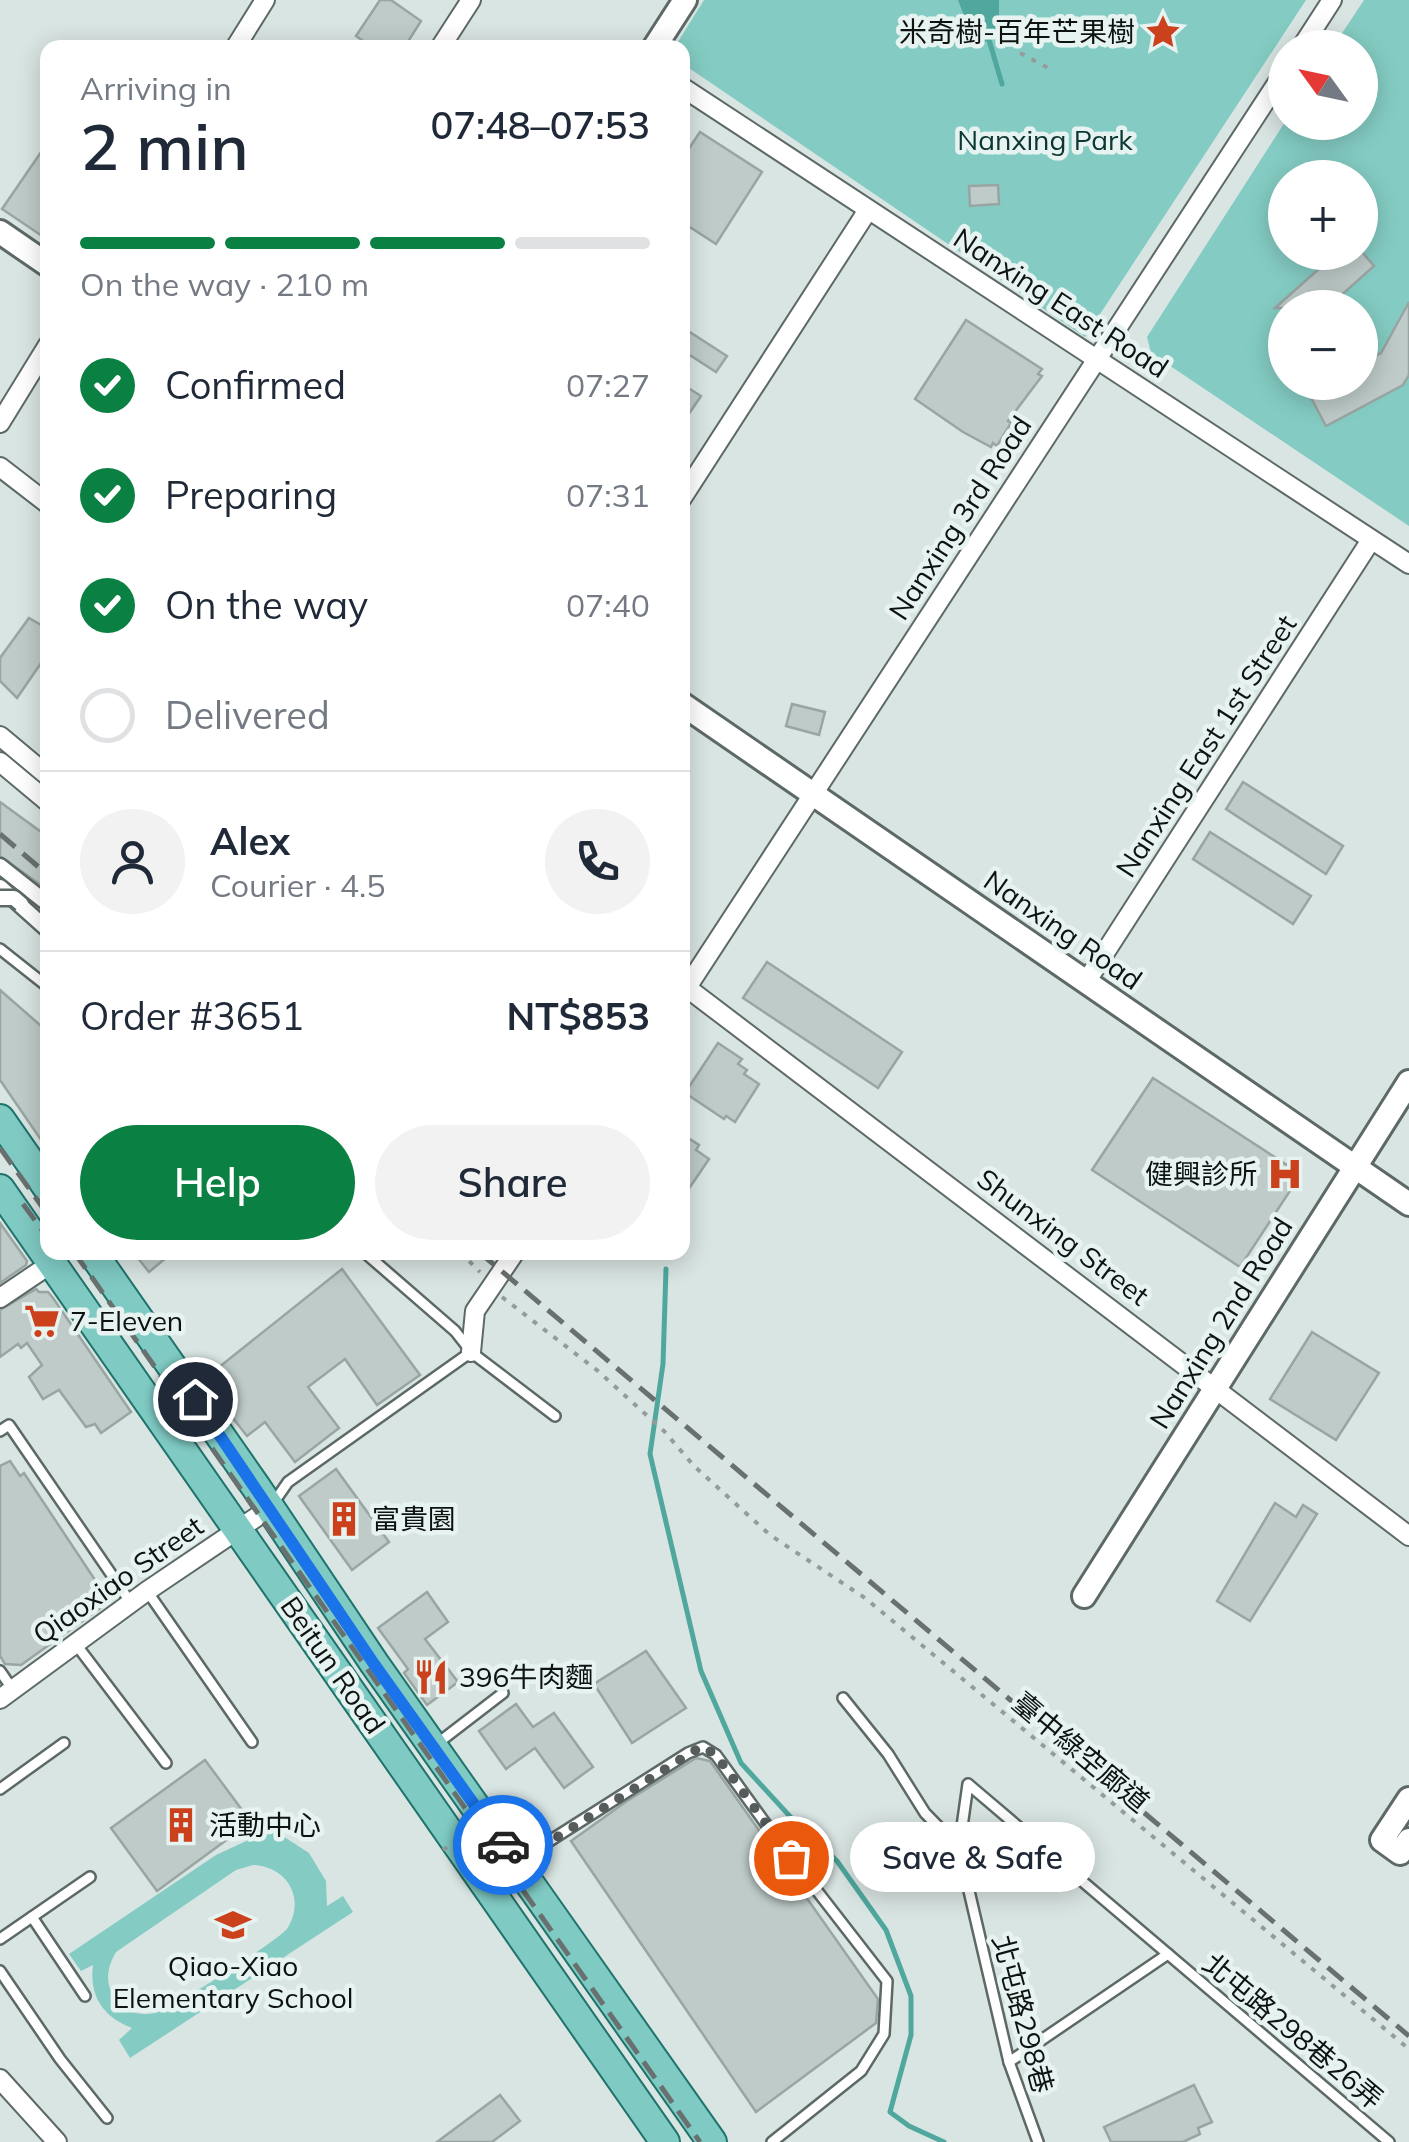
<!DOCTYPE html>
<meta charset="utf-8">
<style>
body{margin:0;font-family:Mulish,"Noto Sans TC",sans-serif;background:#f2f2f3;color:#1f2937;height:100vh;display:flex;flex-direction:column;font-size:38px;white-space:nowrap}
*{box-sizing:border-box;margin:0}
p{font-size:32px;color:#747a83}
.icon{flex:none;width:55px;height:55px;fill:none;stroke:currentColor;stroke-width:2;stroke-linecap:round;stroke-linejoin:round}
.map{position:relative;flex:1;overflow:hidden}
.details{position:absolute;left:40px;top:40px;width:650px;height:1220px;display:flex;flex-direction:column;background:#fff;border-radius:20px;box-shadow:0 5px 25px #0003}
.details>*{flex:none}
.needle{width:65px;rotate:303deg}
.fabs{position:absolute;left:1268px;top:30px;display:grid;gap:20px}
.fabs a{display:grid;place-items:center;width:110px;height:110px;border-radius:50%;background:#fff;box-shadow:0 5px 25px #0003;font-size:50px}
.pin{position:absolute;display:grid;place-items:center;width:85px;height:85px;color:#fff;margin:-42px;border:5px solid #fff;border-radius:50%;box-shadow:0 2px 10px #0007}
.courier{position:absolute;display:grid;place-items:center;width:100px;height:100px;margin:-50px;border:8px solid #1a73e8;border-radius:50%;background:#fff;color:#222;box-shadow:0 2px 12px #0007}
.bubble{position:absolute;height:70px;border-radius:35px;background:#fff;box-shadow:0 5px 25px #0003;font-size:32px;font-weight:600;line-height:70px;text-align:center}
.overview em{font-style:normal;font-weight:600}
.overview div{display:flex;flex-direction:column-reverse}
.overview{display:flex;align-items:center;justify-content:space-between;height:170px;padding:0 40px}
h1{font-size:65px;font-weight:600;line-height:75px}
.bar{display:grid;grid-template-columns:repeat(4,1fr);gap:15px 10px;align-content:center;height:120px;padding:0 40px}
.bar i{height:12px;border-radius:8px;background:#e0e1e3}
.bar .current{background:#0b8043}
.bar p{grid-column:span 4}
.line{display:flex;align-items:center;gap:25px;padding:0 40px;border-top:2px solid #e0e1e3}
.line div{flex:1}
.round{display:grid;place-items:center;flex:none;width:105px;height:105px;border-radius:52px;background:#f2f2f3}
ol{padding:0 40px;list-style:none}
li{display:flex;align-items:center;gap:30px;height:110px}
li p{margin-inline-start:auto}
li .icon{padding:10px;border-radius:50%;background:#0b8043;color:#fff;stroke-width:4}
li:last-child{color:#747a83}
li i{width:55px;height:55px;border:5px solid #e0e1e3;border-radius:50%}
.action{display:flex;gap:20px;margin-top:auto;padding:20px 40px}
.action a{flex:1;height:115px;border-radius:60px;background:#0b8043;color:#fff;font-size:40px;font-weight:600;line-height:115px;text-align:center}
.action a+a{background:#f2f2f3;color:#1f2937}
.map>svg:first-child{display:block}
.green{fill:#84ccc3;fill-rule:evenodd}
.water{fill:#4fa79d}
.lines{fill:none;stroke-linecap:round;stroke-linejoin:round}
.stream{stroke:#4fa79d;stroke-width:5}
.building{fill:#becbc9;stroke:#99a5a3;stroke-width:2.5}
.service-casing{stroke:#5d6967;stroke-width:14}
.pedestrian-casing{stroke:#5d6967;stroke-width:19}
.minor-casing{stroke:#5d6967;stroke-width:22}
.tertiary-casing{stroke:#5d6967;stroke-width:28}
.primary-casing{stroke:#20736b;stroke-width:32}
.path{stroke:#939c9b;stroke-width:4;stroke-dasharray:5 8;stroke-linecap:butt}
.service{stroke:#fff;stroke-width:9}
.pedestrian{stroke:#fff;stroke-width:14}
.minor{stroke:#fff;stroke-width:18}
.tertiary{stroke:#fff;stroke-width:22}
.primary{stroke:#7fcac3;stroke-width:28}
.rail{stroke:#697170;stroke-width:5;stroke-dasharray:20 10;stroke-linecap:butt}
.pedestrian-bridge-casing{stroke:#5d6967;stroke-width:19;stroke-linecap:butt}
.path-bridge{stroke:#939c9b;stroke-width:4;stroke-dasharray:5 8;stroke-linecap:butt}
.pedestrian-bridge{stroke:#fff;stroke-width:14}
.done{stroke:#555c5b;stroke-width:10;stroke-dasharray:0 18}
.route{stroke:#1a73e8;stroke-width:12}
.labels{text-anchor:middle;stroke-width:9;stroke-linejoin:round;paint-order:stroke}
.poi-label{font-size:28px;fill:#0e1312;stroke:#e6f3f1;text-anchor:start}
.park-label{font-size:28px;fill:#0b3632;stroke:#e6f3f1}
.street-label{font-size:28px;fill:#0e1312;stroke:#e6f3f1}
</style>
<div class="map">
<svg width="1409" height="2142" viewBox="0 0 1409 2142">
<rect width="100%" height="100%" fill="#d9e5e3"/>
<!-- green -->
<g class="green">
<polygon points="704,0 1306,0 1085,337 683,64 682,48 674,48"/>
<path d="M 1364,0 L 1409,0 L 1409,526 L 1151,353 L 1147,337 L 1285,122 L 1360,122 L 1360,48 L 1333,47 ZM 1285,178 L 1360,178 L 1360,252 L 1285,252 ZM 1285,308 L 1360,308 L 1360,382 L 1285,382 Z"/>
<path d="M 272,1829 L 309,1853 L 326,1881 L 327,1906 L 343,1896 L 353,1912 L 130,2058 L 119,2040 L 132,2028 C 103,2017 89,1996 93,1965 L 81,1971 L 69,1954 L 216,1855 ZM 253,1865 C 288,1867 306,1899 287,1929 C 274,1943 171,2010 154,2013 C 139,2017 122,2010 114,1996 C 104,1982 108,1966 116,1952 L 236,1870 Z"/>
</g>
<!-- water -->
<polygon class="water" points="958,0 999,0 999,35 981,44 970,32"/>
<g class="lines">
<!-- stream -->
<g class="stream">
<polyline points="989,40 1002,84"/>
<polyline points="666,1269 663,1364 650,1454 701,1671 741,1763 796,1823 837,1861 886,1930 911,1996 911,2035 890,2112 909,2126 944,2142"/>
</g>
</g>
<!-- building -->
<g class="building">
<polygon points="380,0 391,0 421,21 404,48 373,48 356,36"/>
<polygon points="700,132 762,172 716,244 682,222 682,159"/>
<polygon points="48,142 48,240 2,209"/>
<polygon points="998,185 999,204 970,206 969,186"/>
<polygon points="1338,252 1362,252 1374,266 1327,308 1275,308"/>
<polygon points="1409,302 1409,375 1403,385 1326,426 1308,392 1325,382 1360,382 1360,364 1381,353"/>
<polygon points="966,320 1042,369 1038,374 1042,376 1008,421 1011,423 997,446 993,443 991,447 963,432 915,399"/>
<polygon points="682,327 727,356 716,372 682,350"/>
<polygon points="682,384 701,396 682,424"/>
<polygon points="29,618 48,629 48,653 17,698 0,681 0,658"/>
<polygon points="792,704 825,712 819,735 786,726"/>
<polygon points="1243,782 1343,846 1326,874 1226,809"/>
<polygon points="0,802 48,837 48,890 0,856"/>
<polygon points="1210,832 1311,896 1293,924 1193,859"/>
<polygon points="767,962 902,1052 878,1088 743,998"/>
<polygon points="0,990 48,1032 48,1150 0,1080"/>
<polygon points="718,1043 742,1059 738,1064 747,1070 744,1074 759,1084 735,1122 726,1116 724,1119 685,1093"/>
<polygon points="1153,1078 1301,1174 1240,1267 1092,1170"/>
<polygon points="682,1134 699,1145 696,1150 709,1159 682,1199"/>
<polygon points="0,1223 27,1261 26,1265 0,1283"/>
<polygon points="133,1252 173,1252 149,1272"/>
<polygon points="342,1269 420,1375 377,1405 345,1359 308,1387 339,1428 295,1462 265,1422 247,1436 203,1380"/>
<polygon points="36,1289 39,1292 48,1292 53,1298 131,1412 101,1433 95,1424 86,1427 59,1390 43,1399 29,1377 42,1365 27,1343 21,1348 18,1344 0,1357 0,1310"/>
<polygon points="1312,1332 1379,1373 1336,1440 1270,1399"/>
<polygon points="10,1461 20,1476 24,1473 105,1595 102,1607 21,1665 5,1664 0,1656 0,1466"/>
<polygon points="336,1469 389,1542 352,1570 299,1496"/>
<polygon points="1275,1503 1296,1517 1303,1505 1317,1514 1250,1621 1217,1601"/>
<polygon points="427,1592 448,1622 425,1639 458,1682 427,1705 404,1673 408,1669 378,1628"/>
<polygon points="646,1651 686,1708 632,1743 594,1684"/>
<polygon points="516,1704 533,1727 554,1713 593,1767 564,1788 535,1748 506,1769 479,1731"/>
<polygon points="696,1758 710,1761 878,1999 876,2023 756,2112 571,1841 627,1801"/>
<polygon points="205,1760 251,1822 157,1891 111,1828"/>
<polygon points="1194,2085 1212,2122 1198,2128 1200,2134 1183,2142 1111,2142 1104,2127"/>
<polygon points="500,2095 520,2121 492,2142 437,2142"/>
</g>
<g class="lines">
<defs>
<g id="service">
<polyline points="0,949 48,987"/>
<polyline points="364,1252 455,1331 470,1350"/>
<polyline points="0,1431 9,1425 131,1603"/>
<polyline points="272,1505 288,1482 471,1352 555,1416"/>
<polyline points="147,1591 252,1742"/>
<polyline points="75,1643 166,1763"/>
<polyline points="0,1671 13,1690"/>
<polyline points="843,1698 888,1754 925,1813 959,1848 1009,2062 1038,2142"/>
<polyline points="438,1743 503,1693"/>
<polyline points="0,1789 64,1743"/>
<polyline points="959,1848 968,1784 1389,2142"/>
<polyline points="518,1861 688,1753 703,1747 716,1755 776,1838 887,1981 884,2034 861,2071 772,2142"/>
<polyline points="32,1917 85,1996"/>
<polyline points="0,1939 90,1877"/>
<polyline points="0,1971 60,2059 107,2118"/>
<polyline points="1009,2062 1168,1954"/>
</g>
<g id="pedestrian">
<polyline points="0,866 48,904"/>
<polyline points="0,887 48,930"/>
</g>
<g id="minor">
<polyline points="235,48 265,0"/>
<polyline points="440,48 471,0"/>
<polyline points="1301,48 1332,0"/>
<polyline points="682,87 1409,564"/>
<polyline points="0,423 48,345"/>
<polyline points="0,467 48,504"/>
<polyline points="682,498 868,210"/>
<polyline points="0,736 48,776"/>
<polyline points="0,762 48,802"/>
<polyline points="1086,982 1371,540"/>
<polyline points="682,984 1409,1536"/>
<polyline points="682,995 1285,71"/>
<polyline points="0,1298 52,1263"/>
<polyline points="471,1352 475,1311 515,1252"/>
<polyline points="0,1699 147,1591 270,1508"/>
<polyline points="0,2079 57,2142"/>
</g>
<g id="tertiary">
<polyline points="654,48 685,0"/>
<polyline points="0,232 48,265"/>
<polyline points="682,704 1409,1204"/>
<polyline points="1084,1596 1409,1082"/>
<polyline points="1409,1799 1382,1840 1400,1853 1409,1840"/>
</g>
<g id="primary">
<polyline points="0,1119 48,1188"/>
<polyline points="0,1189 665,2142"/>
<polyline points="92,1252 256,1487 374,1663 712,2142"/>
</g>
</defs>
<!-- service casing -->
<use href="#service" class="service-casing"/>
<!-- pedestrian casing -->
<use href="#pedestrian" class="pedestrian-casing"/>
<!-- minor casing -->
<use href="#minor" class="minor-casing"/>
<!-- tertiary casing -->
<use href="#tertiary" class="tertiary-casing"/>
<!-- primary casing -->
<use href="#primary" class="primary-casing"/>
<!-- path -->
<g class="path">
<polyline points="1020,53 1050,69"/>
<polyline points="460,1252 480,1272"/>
<polyline points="502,1297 598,1371 664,1431 694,1466 770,1535 865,1598 1409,2049"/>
</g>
<!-- service -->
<use href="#service" class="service"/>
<!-- pedestrian -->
<use href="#pedestrian" class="pedestrian"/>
<!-- minor -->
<use href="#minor" class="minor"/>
<!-- tertiary -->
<use href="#tertiary" class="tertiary"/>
<!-- primary -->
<use href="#primary" class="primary"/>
<!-- rail -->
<g class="rail">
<polyline points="0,834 48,875"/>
<polyline points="0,1148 48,1215"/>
<polyline points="23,1204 48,1238"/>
<polyline points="74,1252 700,2142"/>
<polyline points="479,1252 1409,2036"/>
</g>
<defs>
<polyline id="pedestrian-bridge" points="0,898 14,898 21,904"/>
</defs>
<!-- pedestrian-bridge casing -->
<use href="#pedestrian-bridge" class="pedestrian-bridge-casing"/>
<!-- path-bridge -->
<polyline class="path-bridge" points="443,1850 495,1812"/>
<!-- pedestrian-bridge -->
<use href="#pedestrian-bridge" class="pedestrian-bridge"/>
</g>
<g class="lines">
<!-- done -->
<polyline class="done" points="503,1845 516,1863 702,1746 716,1755 791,1858"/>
<!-- route -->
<polyline class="route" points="195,1399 374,1664 503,1845"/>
</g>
<!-- icons -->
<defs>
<symbol id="sight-bare" viewBox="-9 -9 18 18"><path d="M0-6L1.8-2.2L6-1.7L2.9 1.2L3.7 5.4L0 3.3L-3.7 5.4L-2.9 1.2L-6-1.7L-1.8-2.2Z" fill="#ca411b" stroke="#e6f3f1" stroke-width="2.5" paint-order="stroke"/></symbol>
<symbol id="hospital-bare" viewBox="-9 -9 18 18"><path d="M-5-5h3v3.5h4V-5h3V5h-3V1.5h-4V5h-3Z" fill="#ca411b" stroke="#e6f3f1" stroke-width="2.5" paint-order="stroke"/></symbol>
<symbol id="supermarket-bare" viewBox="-9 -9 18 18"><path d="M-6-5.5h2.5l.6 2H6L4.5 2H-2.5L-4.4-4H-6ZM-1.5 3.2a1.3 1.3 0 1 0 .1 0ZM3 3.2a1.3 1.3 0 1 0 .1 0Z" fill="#ca411b" stroke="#e6f3f1" stroke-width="2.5" paint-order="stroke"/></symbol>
<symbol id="building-bare" viewBox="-9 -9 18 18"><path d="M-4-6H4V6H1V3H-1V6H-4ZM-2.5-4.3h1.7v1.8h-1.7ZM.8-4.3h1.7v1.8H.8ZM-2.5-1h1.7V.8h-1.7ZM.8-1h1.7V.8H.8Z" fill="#ca411b" stroke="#e6f3f1" stroke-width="2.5" paint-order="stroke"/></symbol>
<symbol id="restaurant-bare" viewBox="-9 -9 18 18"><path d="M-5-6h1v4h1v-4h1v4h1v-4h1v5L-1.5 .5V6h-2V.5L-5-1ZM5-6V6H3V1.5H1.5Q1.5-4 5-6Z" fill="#ca411b" stroke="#e6f3f1" stroke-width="2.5" paint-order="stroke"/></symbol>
<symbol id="school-bare" viewBox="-9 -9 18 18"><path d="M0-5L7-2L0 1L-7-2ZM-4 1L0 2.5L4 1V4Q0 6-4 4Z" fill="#ca411b" stroke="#e6f3f1" stroke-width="2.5" paint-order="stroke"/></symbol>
</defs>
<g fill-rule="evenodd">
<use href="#sight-bare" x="1138" y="7" width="50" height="50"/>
<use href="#hospital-bare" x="1260" y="1149" width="50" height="50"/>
<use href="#supermarket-bare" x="17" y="1296" width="50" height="50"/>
<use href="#building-bare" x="319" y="1494" width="50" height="50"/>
<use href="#restaurant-bare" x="406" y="1652" width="50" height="50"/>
<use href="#building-bare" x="156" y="1800" width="50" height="50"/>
<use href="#school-bare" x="208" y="1900" width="50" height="50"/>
</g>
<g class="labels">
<!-- poi labels -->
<g class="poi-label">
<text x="1135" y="42" text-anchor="end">米奇樹-百年芒果樹</text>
<text x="1257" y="1184" text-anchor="end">健興診所</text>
<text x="70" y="1331">7-Eleven</text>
<text x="372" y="1529">富貴園</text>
<text x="459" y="1687">396牛肉麵</text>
<text x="209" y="1835">活動中心</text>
<text x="233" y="1976" text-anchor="middle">Qiao-Xiao<tspan x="233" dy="32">Elementary School</tspan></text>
</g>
<!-- park labels -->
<g class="park-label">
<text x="1045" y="150">Nanxing Park</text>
</g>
<!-- street labels -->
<g class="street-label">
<text transform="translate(1061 303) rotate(33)" y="10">Nanxing East Road</text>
<text transform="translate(960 518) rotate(-57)" y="10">Nanxing 3rd Road</text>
<text transform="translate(1206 746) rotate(-57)" y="10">Nanxing East 1st Street</text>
<text transform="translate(1063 930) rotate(35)" y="10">Nanxing Road</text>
<text transform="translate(1063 1237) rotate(37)" y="10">Shunxing Street</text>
<text transform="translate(1221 1323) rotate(-58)" y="10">Nanxing 2nd Road</text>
<text transform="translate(118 1580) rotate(-35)" y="10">Qiaoxiao Street</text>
<text transform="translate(333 1665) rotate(55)" y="10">Beitun Road</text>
<text transform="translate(1081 1752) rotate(40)" y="10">臺中綠空廊道</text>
<text transform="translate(1023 2014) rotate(75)" y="10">北屯路298巷</text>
<text transform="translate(1293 2031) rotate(40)" y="10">北屯路298巷26弄</text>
</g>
</g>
</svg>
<div class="fabs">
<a><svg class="needle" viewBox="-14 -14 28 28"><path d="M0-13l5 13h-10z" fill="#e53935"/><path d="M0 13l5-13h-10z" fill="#747a83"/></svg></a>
<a>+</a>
<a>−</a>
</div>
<div class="pin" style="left:791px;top:1858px;background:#ea580c"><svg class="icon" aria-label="bag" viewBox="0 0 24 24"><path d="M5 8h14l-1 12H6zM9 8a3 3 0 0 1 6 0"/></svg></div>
<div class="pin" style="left:195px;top:1399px;background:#1f2937"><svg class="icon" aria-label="home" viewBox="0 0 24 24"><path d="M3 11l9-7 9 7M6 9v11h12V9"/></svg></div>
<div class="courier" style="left:503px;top:1845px"><svg class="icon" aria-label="car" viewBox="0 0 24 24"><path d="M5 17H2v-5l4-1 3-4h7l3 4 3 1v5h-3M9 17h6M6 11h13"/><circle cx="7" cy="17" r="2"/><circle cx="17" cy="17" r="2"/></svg></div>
<div class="bubble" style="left:850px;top:1822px;width:245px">Save &amp; Safe</div>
<section class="details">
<div class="overview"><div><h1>2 min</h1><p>Arriving in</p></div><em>07:48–07:53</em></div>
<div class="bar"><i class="current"></i><i class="current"></i><i class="current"></i><i></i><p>On the way · 210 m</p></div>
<ol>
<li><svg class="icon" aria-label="check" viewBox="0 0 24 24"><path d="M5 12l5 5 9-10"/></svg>Confirmed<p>07:27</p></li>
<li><svg class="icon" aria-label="check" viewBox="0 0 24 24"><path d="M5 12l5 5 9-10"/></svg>Preparing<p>07:31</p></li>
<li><svg class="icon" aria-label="check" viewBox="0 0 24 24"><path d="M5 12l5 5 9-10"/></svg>On the way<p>07:40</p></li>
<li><i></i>Delivered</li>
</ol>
<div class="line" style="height:180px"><a class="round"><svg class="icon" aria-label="person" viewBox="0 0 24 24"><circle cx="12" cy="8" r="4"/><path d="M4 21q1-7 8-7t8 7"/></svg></a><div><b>Alex</b><p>Courier · 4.5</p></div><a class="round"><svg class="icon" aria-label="phone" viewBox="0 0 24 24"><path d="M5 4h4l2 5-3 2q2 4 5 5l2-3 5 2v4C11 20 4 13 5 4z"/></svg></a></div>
<div class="line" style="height:130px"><div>Order #3651</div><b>NT$853</b></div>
<div class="action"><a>Help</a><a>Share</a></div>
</section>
</div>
